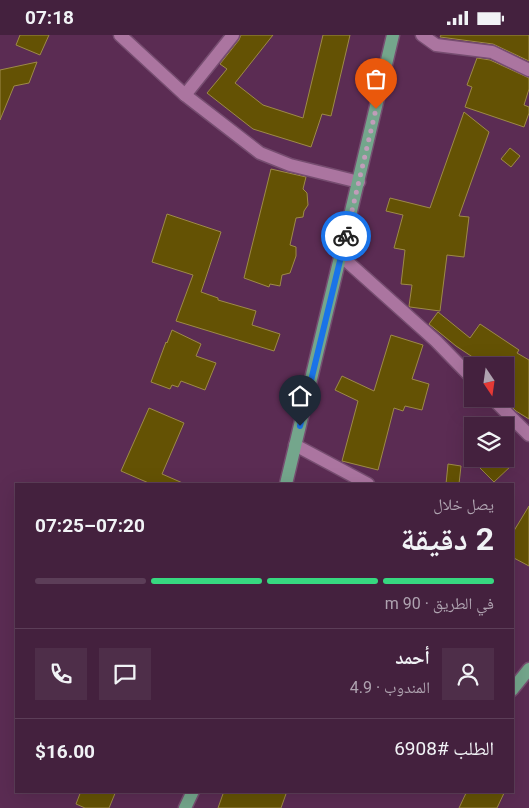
<!DOCTYPE html>
<html lang="ar">
<meta charset="utf-8">
<style>
body{margin:0;font-family:Roboto,"Noto Naskh Arabic",sans-serif;background:#4e2e49;color:#f1f3f6;direction:rtl;height:100vh;display:flex;flex-direction:column;font-size:19px;white-space:nowrap}
*{box-sizing:border-box;margin:0}
p{font-size:16px;color:#afa3b0}
.icon{flex:none;width:28px;height:28px;fill:none;stroke:currentColor;stroke-width:2;stroke-linecap:round;stroke-linejoin:round}
.map{position:relative;flex:1;overflow:hidden;direction:ltr}
.side{position:absolute;left:15px;top:448px;width:499px;height:310px;display:flex;flex-direction:column;background:#44213e;border-radius:0px;box-shadow:0 5px 20px #0002,0 0 0 1px #5c3e58;direction:rtl}
.side>*{flex:none}
.needle{width:32px;rotate:167deg}
.buttons{position:absolute;left:464px;top:322px;display:grid;gap:10px}
.buttons a{display:grid;place-items:center;width:50px;height:50px;border-radius:0px;background:#44213e;box-shadow:0 5px 20px #0002,0 0 0 1px #5c3e58;font-size:25px}
.pin{position:absolute;display:grid;place-items:center;width:42px;height:42px;color:#fff;margin:-51px -21px;border-radius:50% 50% 50% 0;rotate:-45deg;box-shadow:0 0 5px #0007}
.pin .icon{rotate:45deg}
.courier{position:absolute;display:grid;place-items:center;width:50px;height:50px;margin:-25px;border:4px solid #1a73e8;border-radius:50%;background:#fff;color:#222;box-shadow:0 1px 6px #0007}
.head em{font-style:normal;font-weight:700}
.head div{display:flex;flex-direction:column-reverse}
.head{display:flex;align-items:center;justify-content:space-between;height:85px;padding:0 20px}
h1{font-size:32px;font-weight:700;line-height:38px}
.bar{display:grid;grid-template-columns:repeat(4,1fr);gap:8px 5px;align-content:center;height:60px;padding:0 20px}
.bar i{height:6px;border-radius:4px;background:#5c3e58}
.bar .selected{background:#37d880}
.bar p{grid-column:span 4}
.line{display:flex;align-items:center;gap:12px;padding:0 20px;border-top:1px solid #5c3e58}
.line div{flex:1}
.round{display:grid;place-items:center;flex:none;width:52px;height:52px;border-radius:0px;background:#4e2e49}
.status{display:flex;justify-content:space-between;align-items:center;height:35px;padding:0 25px;background:#44213e;direction:ltr}
.status svg{height:14px;fill:currentColor}
.map>svg:first-child{display:block}
.building{fill:#645204;stroke:#9d8a48}
.lines{fill:none;stroke-linecap:round;stroke-linejoin:round}
.minor-casing{stroke:#764d70;stroke-width:15}
.major-casing{stroke:#764d70;stroke-width:15}
.minor{stroke:#ab75a0;stroke-width:12}
.major{stroke:#74a68c;stroke-width:12}
.done{stroke:#c19dba;stroke-width:5;stroke-dasharray:0 9}
.route{stroke:#1a73e8;stroke-width:6}
</style>
<div class="status"><b>07:18</b><svg viewBox="0 0 49 12"><path d="M0 12V9h3v3zM5 12V6h3v6zM10 12V3h3v9zM15 12V0h3v12zM26 1h20v11H26zM47 4h2v5h-2z"/></svg></div>
<div class="map">
<svg width="529" height="773" viewBox="0 0 529 773">
<rect width="100%" height="100%" fill="#5b2c53"/>
<!-- building -->
<g class="building">
<polygon points="20,0 49,0 40,20 16,10"/>
<polygon points="241,0 273,0 235,48 263,70 303,83 323,0 350,0 331,81 322,79 311,112 253,94 207,58 227,34 220,29 239,5"/>
<polygon points="441,0 529,0 529,26 493,9 440,2"/>
<polygon points="477,23 490,25 529,43 529,54 524,70 529,72 529,78 524,92 465,72 472,52 467,50"/>
<polygon points="37,27 29,48 14,51 0,85 0,35"/>
<polygon points="464,77 489,97 459,181 469,182 464,222 447,220 440,276 410,272 409,271 412,250 401,249 405,215 394,213 403,180 386,176 390,163 430,173"/>
<polygon points="510,113 520,121 511,132 501,124"/>
<polygon points="271,134 306,142 303,154 307,158 308,170 304,176 303,182 296,183 290,210 296,212 296,221 290,238 282,240 280,251 270,249 269,252 244,243"/>
<polygon points="167,179 221,197 201,257 218,263 218,265 256,276 252,290 280,299 274,316 176,286 193,240 152,227"/>
<polygon points="438,277 470,303 480,289 519,315 517,318 529,325 529,384 516,376 505,365 505,331 486,331 456,311 429,289"/>
<polygon points="172,295 201,309 196,321 216,328 205,355 181,346 178,352 172,350 170,354 151,347 166,307 167,308"/>
<polygon points="391,300 423,310 412,344 429,349 422,375 405,371 403,376 394,373 378,435 342,426 358,366 335,355 342,341 374,356"/>
<polygon points="149,373 184,388 162,439 185,449 151,449 121,436"/>
<polygon points="471,424 506,424 512,430 494,447"/>
<polygon points="448,429 461,431 459,449 446,449"/>
<polygon points="529,471 529,531 512,522 512,499"/>
<polygon points="81,756 116,756 109,773 85,773 76,769"/>
<polygon points="224,756 287,756 281,773 218,773"/>
<polygon points="467,756 505,756 497,773 459,773"/>
</g>
<g class="lines">
<defs>
<g id="minor">
<polyline points="120,0 185,60 260,118 290,130 359,147"/>
<polyline points="422,0 436,10 492,17 529,35"/>
<polyline points="185,60 233,0"/>
<polyline points="341,221 436,306 472,343"/>
<polyline points="493,364 529,400"/>
<polyline points="295,410 368,449"/>
</g>
<g id="major">
<polyline points="286,449 393,0"/>
<polyline points="512,655 529,634"/>
<polyline points="185,773 193,756"/>
</g>
</defs>
<!-- minor casing -->
<use href="#minor" class="minor-casing"/>
<!-- major casing -->
<use href="#major" class="major-casing"/>
<!-- minor -->
<use href="#minor" class="minor"/>
<!-- major -->
<use href="#major" class="major"/>
</g>
<g class="lines">
<!-- done -->
<polyline class="done" points="346,201 376,74"/>
<!-- route -->
<polyline class="route" points="300,391 346,201"/>
</g>
</svg>
<div class="buttons">
<a><svg class="needle" viewBox="-14 -14 28 28"><path d="M0-13l5 13h-10z" fill="#e53935"/><path d="M0 13l5-13h-10z" fill="#afa3b0"/></svg></a>
<a><svg class="icon" aria-label="layers" viewBox="0 0 24 24"><path d="M12 4l9 5-9 5-9-5zM3 14l9 5 9-5"/></svg></a>
</div>
<div class="pin" style="left:376px;top:74px;background:#ea580c"><svg class="icon" aria-label="bag" viewBox="0 0 24 24"><path d="M5 8h14l-1 12H6zM9 8a3 3 0 0 1 6 0"/></svg></div>
<div class="pin" style="left:300px;top:391px;background:#1f2937"><svg class="icon" aria-label="home" viewBox="0 0 24 24"><path d="M3 11l9-7 9 7M6 9v11h12V9"/></svg></div>
<div class="courier" style="left:346px;top:201px"><svg class="icon" aria-label="bike" viewBox="0 0 24 24"><circle cx="6" cy="16" r="4"/><circle cx="18" cy="16" r="4"/><path d="M6 16l4-8h5l3 8M10 8l3 8H6M13 5h3"/></svg></div>
<section class="side">
<div class="head"><div><h1>2 دقيقة</h1><p>يصل خلال</p></div><em>07:20–07:25</em></div>
<div class="bar"><i class="selected"></i><i class="selected"></i><i class="selected"></i><i></i><p>في الطريق · 90 m</p></div>
<div class="line" style="height:90px"><a class="round"><svg class="icon" aria-label="person" viewBox="0 0 24 24"><circle cx="12" cy="8" r="4"/><path d="M4 21q1-7 8-7t8 7"/></svg></a><div><b>أحمد</b><p>المندوب · 4.9</p></div><a class="round"><svg class="icon" aria-label="chat" viewBox="0 0 24 24"><path d="M4 5h16v11H9l-5 4z"/></svg></a><a class="round"><svg class="icon" aria-label="phone" viewBox="0 0 24 24"><path d="M5 4h4l2 5-3 2q2 4 5 5l2-3 5 2v4C11 20 4 13 5 4z"/></svg></a></div>
<div class="line" style="height:65px"><div>الطلب #6908</div><b>$16.00</b></div>
</section>
</div>
